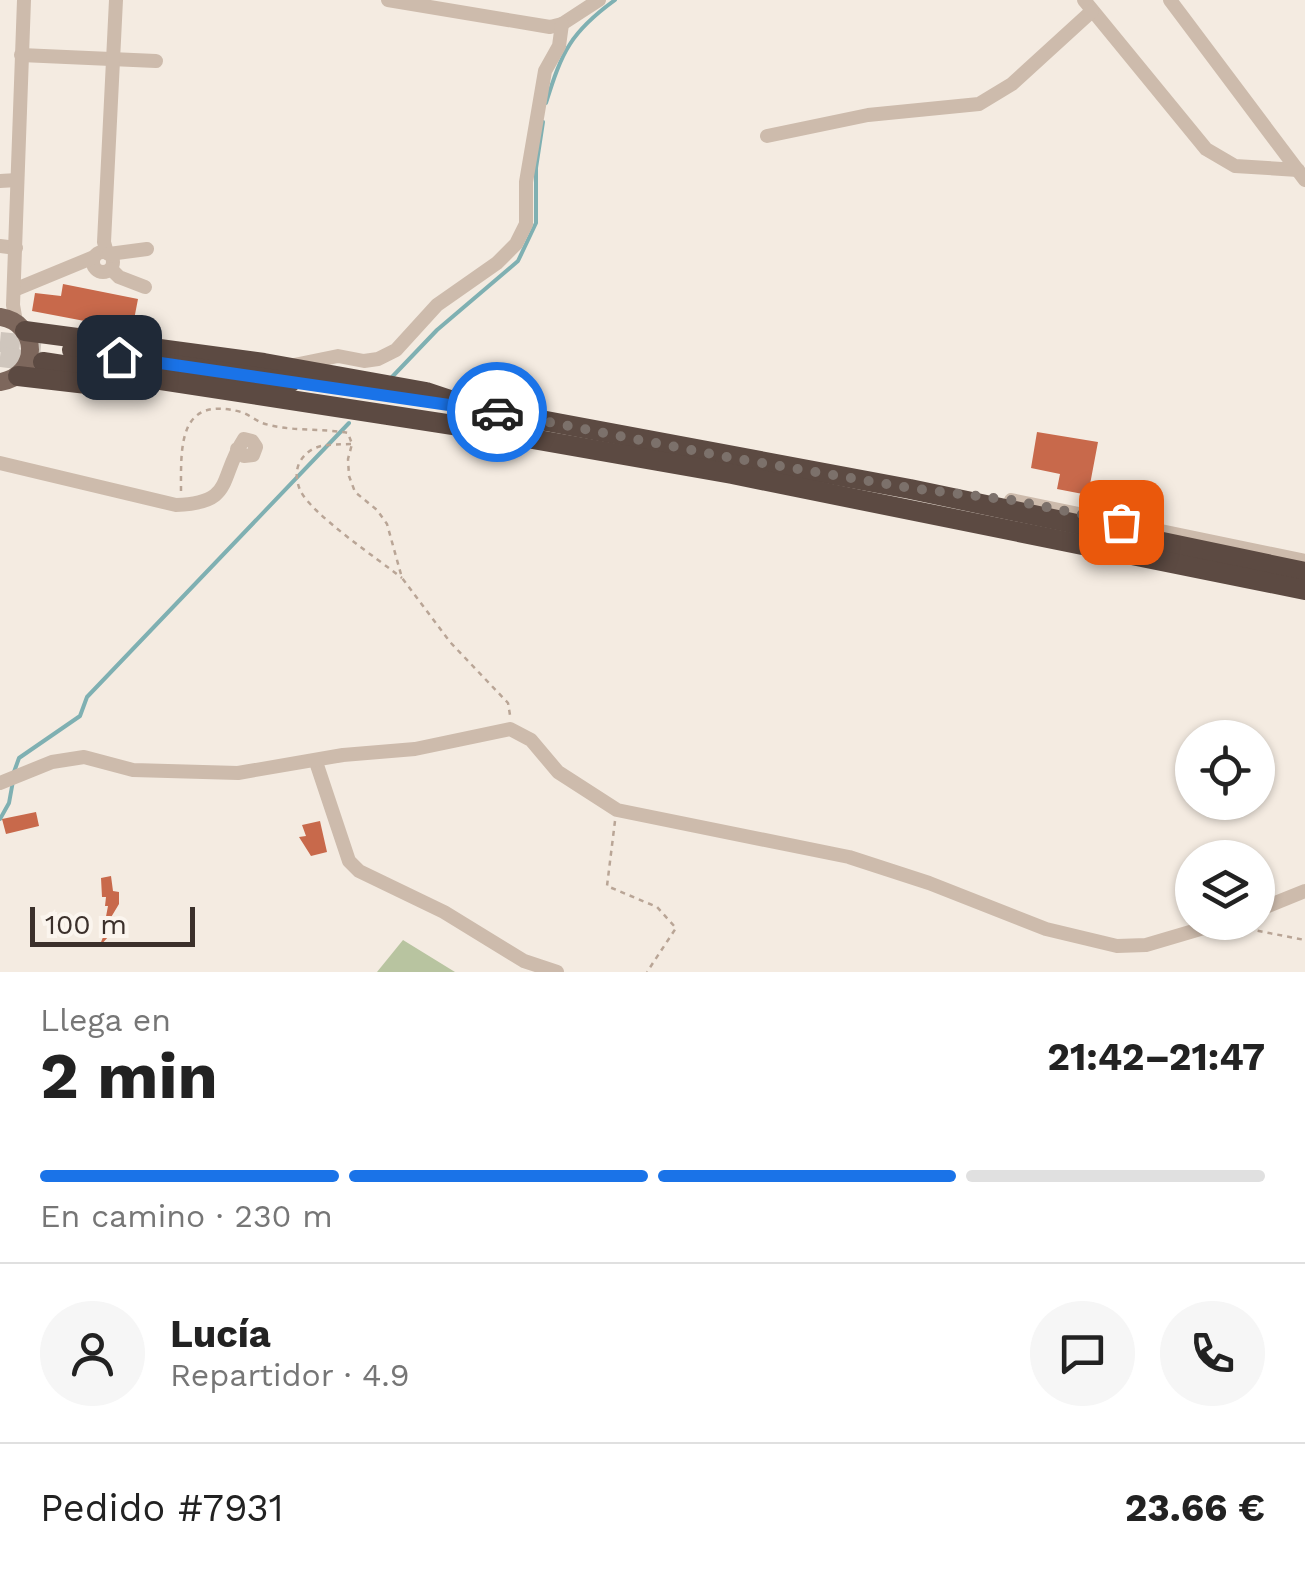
<!DOCTYPE html>
<html lang="es">
<meta charset="utf-8">
<style>
body{margin:0;font-family:"Work Sans",sans-serif;background:#f6f6f6;color:#222;height:100vh;display:flex;flex-direction:column;font-size:38px;white-space:nowrap}
*{box-sizing:border-box;margin:0}
p{font-size:32px;color:#767676}
.icon{flex:none;width:55px;height:55px;fill:none;stroke:currentColor;stroke-width:2;stroke-linecap:round;stroke-linejoin:round}
.map{position:relative;height:972px;overflow:hidden}
.sheet{display:flex;flex-direction:column;background:#fff;flex:1}
.sheet>*{flex:none}
.controls{position:absolute;left:1175px;top:720px;display:grid;gap:20px}
.controls a{display:grid;place-items:center;width:100px;height:100px;border-radius:50%;background:#fff;box-shadow:0 2px 8px #0004;font-size:50px}
.scale{position:absolute;left:30px;bottom:25px;width:165px;box-sizing:border-box;padding-left:10px;border:5px solid #3b302b;border-top:0;font-size:28px;line-height:35px;white-space:nowrap;color:#3b302b;-webkit-text-stroke:8px #fbf5ee;paint-order:stroke}
.pin{position:absolute;display:grid;place-items:center;width:85px;height:85px;color:#fff;margin:-42px;border-radius:20px;box-shadow:0 5px 15px #0006}
.courier{position:absolute;display:grid;place-items:center;width:100px;height:100px;margin:-50px;border:8px solid #1a73e8;border-radius:50%;background:#fff;color:#222;box-shadow:0 2px 12px #0007}
.overview em{font-style:normal;font-weight:700}
.overview div{display:flex;flex-direction:column-reverse}
.overview{display:flex;align-items:center;justify-content:space-between;height:170px;padding:0 40px}
h1{font-size:65px;font-weight:700;line-height:75px}
.bar{display:grid;grid-template-columns:repeat(4,1fr);gap:15px 10px;align-content:center;height:120px;padding:0 40px}
.bar i{height:12px;border-radius:8px;background:#e0e0e0}
.bar .selected{background:#1a73e8}
.bar p{grid-column:span 4}
.line{display:flex;align-items:center;gap:25px;padding:0 40px;border-top:2px solid #e0e0e0}
.line div{flex:1}
.round{display:grid;place-items:center;flex:none;width:105px;height:105px;border-radius:52px;background:#f6f6f6}
.map>svg:first-child{display:block}
.green{fill:#b8c4a0}
.lines{fill:none;stroke-linecap:round;stroke-linejoin:round}
.stream{stroke:#7fb0b2;stroke-width:4}
.building{fill:#c8694b}
.highway-tunnel{stroke:#cfc6bd;stroke-width:20;stroke-dasharray:20 10;stroke-linecap:butt}
.path{stroke:#b9a596;stroke-width:2.5;stroke-dasharray:5 5;stroke-linecap:butt}
.minor{stroke:#cdbbac;stroke-width:14}
.major{stroke:#7d675c;stroke-width:18}
.highway{stroke:#5c4a42;stroke-width:20}
.done{stroke:#7c716b;stroke-width:10;stroke-dasharray:0 18}
.route{stroke:#1a73e8;stroke-width:12}
</style>
<div class="map">
<svg width="1305" height="972" viewBox="0 0 1305 972">
<rect width="100%" height="100%" fill="#f4ebe1"/>
<!-- green -->
<polygon class="green" points="403,940 455,972 377,972"/>
<g class="lines">
<!-- stream -->
<g class="stream">
<path d="M 546,103 C 562,51 571,32 615,0"/>
<polyline points="392,377 437,330 518,261 536,223 536,168 543,122"/>
<polyline points="14,772 19,758 80,716 87,697 349,423"/>
<polyline points="0,819 9,803 13,781"/>
</g>
</g>
<!-- building -->
<g class="building">
<polygon points="63,284 138,299 132,330 32,311 35,293 61,296"/>
<polygon points="1037,432 1098,442 1088,495 1057,489 1060,474 1031,468"/>
<polygon points="36,812 39,826 6,834 2,819"/>
<polygon points="320,821 327,852 311,856 299,837 306,836 302,825"/>
<polygon points="111,876 113,891 119,892 119,904 110,919 119,925 99,947 110,920 104,927 108,906 105,906 106,897 102,897 101,878"/>
</g>
<g class="lines">
<!-- highway-tunnel -->
<g class="highway-tunnel">
<polyline points="0,342 41,346"/>
<polyline points="0,357 43,362"/>
</g>
<!-- path -->
<g class="path">
<path d="M 351,444 C 331,445 313,442 301,460 C 295,469 296,480 300,490 C 311,514 378,559 402,578"/>
<path d="M 181,491 C 181,446 178,395 241,412 C 248,414 255,420 262,423 C 290,432 321,428 348,433 L 352,444 L 348,459 L 349,476 L 355,492 L 377,510 L 387,524 L 402,578 L 450,642 L 508,703 L 510,715"/>
<polyline points="615,821 607,886 657,907 676,928 647,972"/>
<polyline points="1238,927 1305,940"/>
</g>
<!-- minor -->
<g class="minor">
<polyline points="388,0 550,27 562,24 599,0"/>
<polyline points="1084,0 1206,149 1235,166 1298,170"/>
<polyline points="1170,0 1305,180"/>
<polyline points="21,55 156,61"/>
<polyline points="767,136 868,115 979,104 1012,84 1092,11"/>
<polyline points="0,181 17,180"/>
<polyline points="0,246 16,248"/>
<circle cx="103" cy="262" r="10"/>
<polyline points="107,253 104,242 116,0"/>
<polyline points="109,254 147,249"/>
<polyline points="111,269 119,277 145,287"/>
<polyline points="14,290 94,257"/>
<polyline points="16,322 13,305 24,0"/>
<polyline points="294,365 338,356 364,361 378,359 396,350 437,305 497,263 516,244 526,224 526,182 545,71 559,46 562,24"/>
<path d="M 0,463 L 176,505 C 235,503 218,479 244,439 L 252,441 L 256,447 L 253,455 L 244,456 L 237,449"/>
<polyline points="1011,500 1305,561"/>
<polyline points="316,762 349,861 359,871 444,912 524,961 557,972"/>
<polyline points="0,783 52,762 84,757 133,770 238,773 343,755 415,749 510,729 531,740 558,772 617,810 849,857 929,883 1046,929 1117,946 1146,945 1224,922"/>
<polyline points="1258,910 1305,891"/>
</g>
<!-- major -->
<path class="major" d="M 0,317 C 40,323 40,376 0,382"/>
<!-- highway -->
<g class="highway">
<polyline points="25,331 264,363 426,392 471,407 910,489 1305,572"/>
<polyline points="72,350 291,382"/>
<polyline points="43,362 453,425 732,474 1305,590"/>
<polyline points="18,376 130,389"/>
</g>
</g>
<g class="lines">
<!-- done -->
<polyline class="done" points="497,412 732,458 910,488 1011,500 1121,522"/>
<!-- route -->
<polyline class="route" points="119,357 497,412"/>
</g>
</svg>
<div class="controls">
<a><svg class="icon" aria-label="locate" viewBox="0 0 24 24"><circle cx="12" cy="12" r="6"/><path d="M12 2v4M12 18v4M2 12h4M18 12h4"/></svg></a>
<a><svg class="icon" aria-label="layers" viewBox="0 0 24 24"><path d="M12 4l9 5-9 5-9-5zM3 14l9 5 9-5"/></svg></a>
</div>
<div class="scale">100 m</div>
<div class="pin" style="left:1121px;top:522px;background:#ea580c"><svg class="icon" aria-label="bag" viewBox="0 0 24 24"><path d="M5 8h14l-1 12H6zM9 8a3 3 0 0 1 6 0"/></svg></div>
<div class="pin" style="left:119px;top:357px;background:#1f2937"><svg class="icon" aria-label="home" viewBox="0 0 24 24"><path d="M3 11l9-7 9 7M6 9v11h12V9"/></svg></div>
<div class="courier" style="left:497px;top:412px"><svg class="icon" aria-label="car" viewBox="0 0 24 24"><path d="M5 17H2v-5l4-1 3-4h7l3 4 3 1v5h-3M9 17h6M6 11h13"/><circle cx="7" cy="17" r="2"/><circle cx="17" cy="17" r="2"/></svg></div>
</div>
<section class="sheet">
<div class="overview"><div><h1>2 min</h1><p>Llega en</p></div><em>21:42–21:47</em></div>
<div class="bar"><i class="selected"></i><i class="selected"></i><i class="selected"></i><i></i><p>En camino · 230 m</p></div>
<div class="line" style="height:180px"><a class="round"><svg class="icon" aria-label="person" viewBox="0 0 24 24"><circle cx="12" cy="8" r="4"/><path d="M4 21q1-7 8-7t8 7"/></svg></a><div><b>Lucía</b><p>Repartidor · 4.9</p></div><a class="round"><svg class="icon" aria-label="chat" viewBox="0 0 24 24"><path d="M4 5h16v11H9l-5 4z"/></svg></a><a class="round"><svg class="icon" aria-label="phone" viewBox="0 0 24 24"><path d="M5 4h4l2 5-3 2q2 4 5 5l2-3 5 2v4C11 20 4 13 5 4z"/></svg></a></div>
<div class="line" style="height:130px"><div>Pedido #7931</div><b>23.66 €</b></div>
</section>
